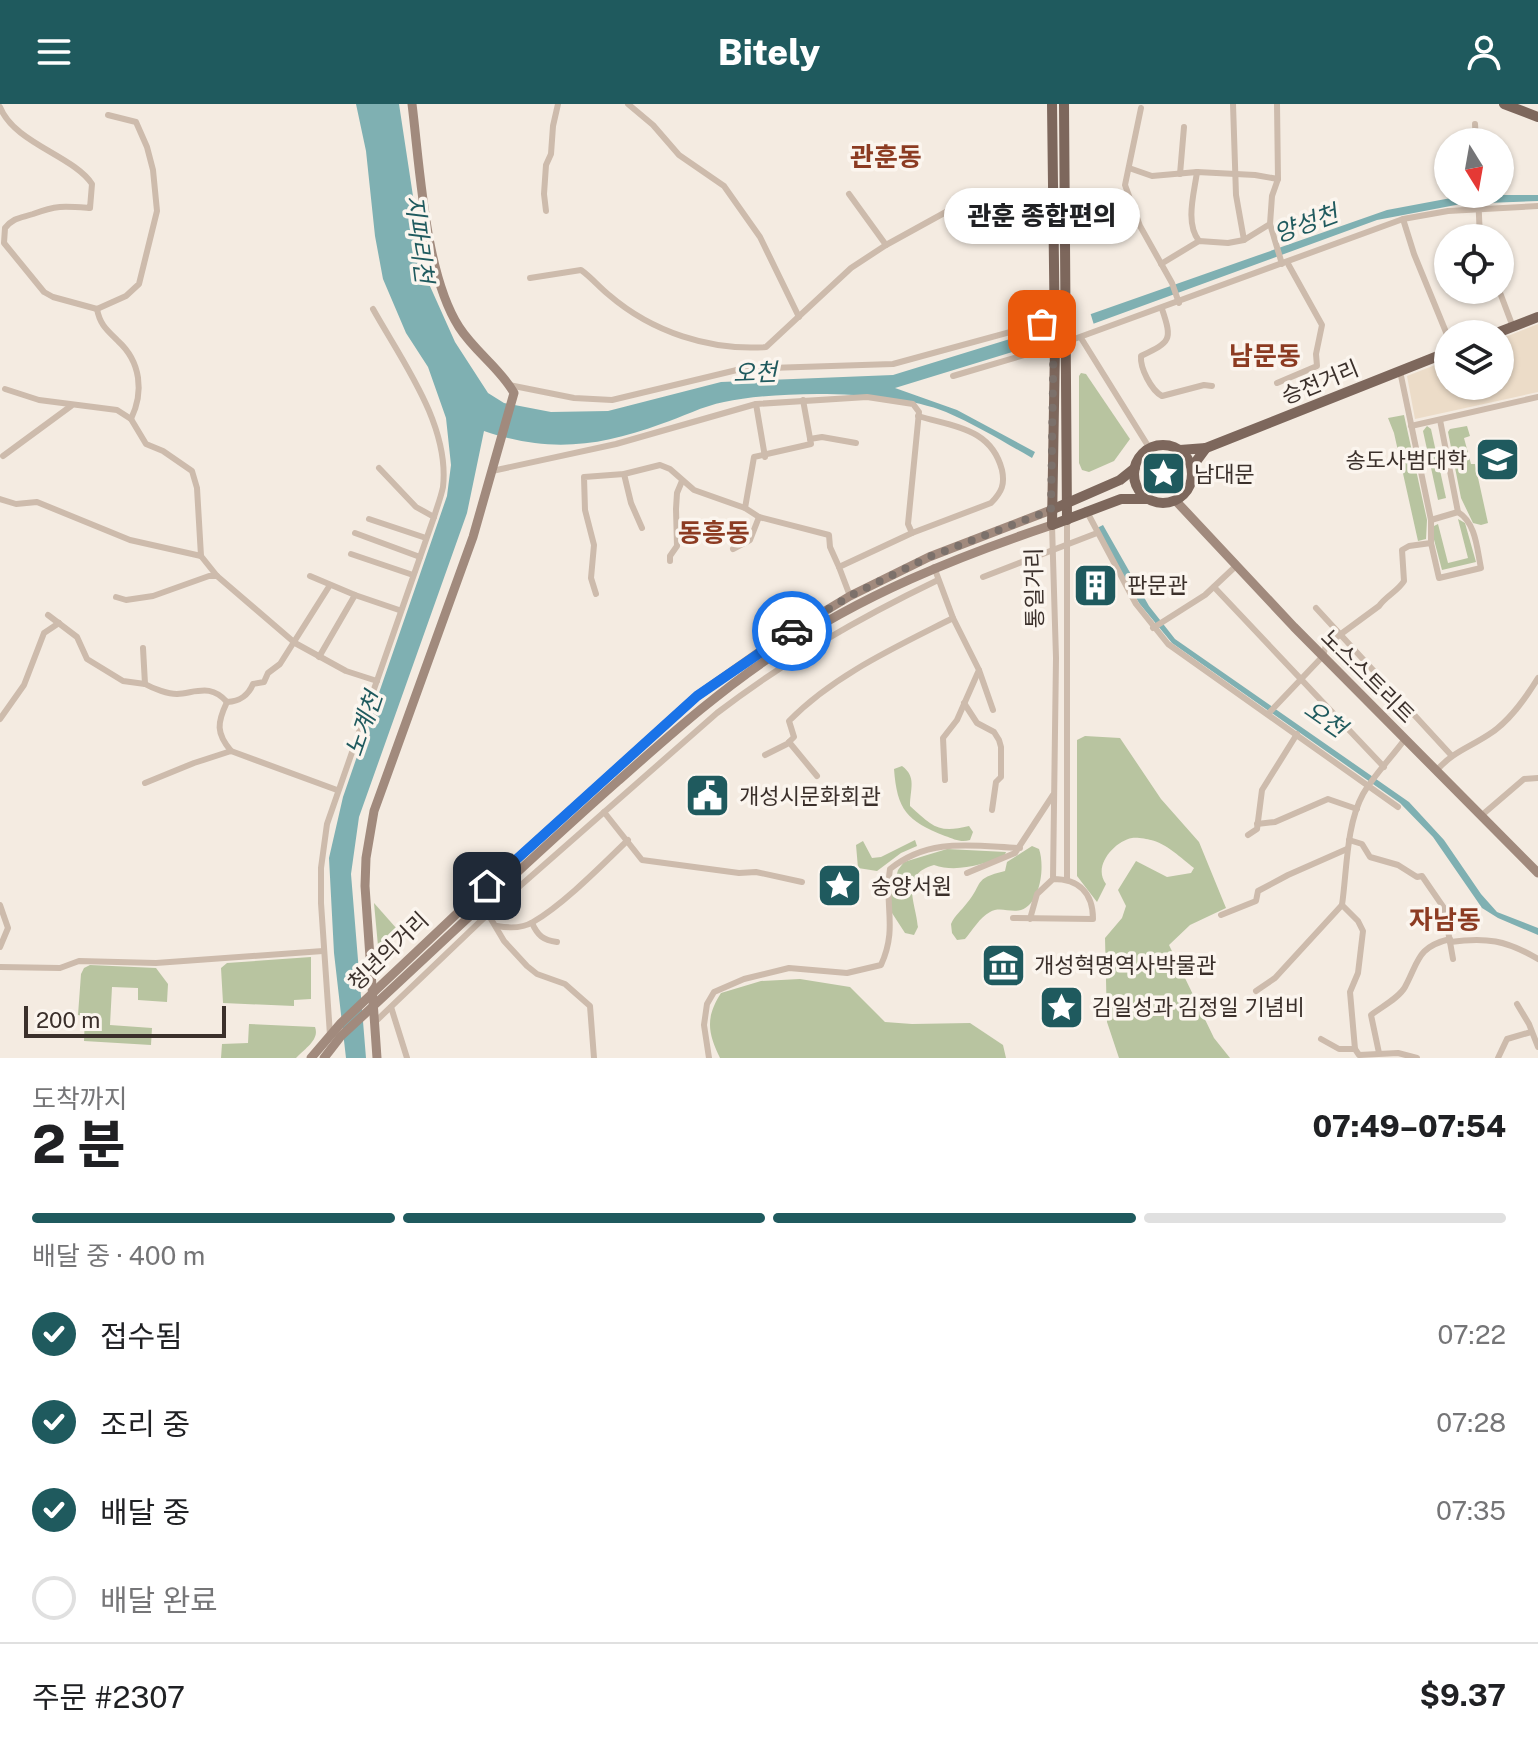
<!DOCTYPE html>
<html lang="ko">
<meta charset="utf-8">
<style>
body{margin:0;font-family:"Public Sans","Noto Sans KR",sans-serif;background:#f2f2f2;color:#202124;height:100vh;display:flex;flex-direction:column;font-size:30px;white-space:nowrap}
*{box-sizing:border-box;margin:0}
p{font-size:26px;color:#757577}
.icon{flex:none;width:44px;height:44px;fill:none;stroke:currentColor;stroke-width:2;stroke-linecap:round;stroke-linejoin:round}
.map{position:relative;height:954px;overflow:hidden}
.side{display:flex;flex-direction:column;background:#fff;flex:1}
.side>*{flex:none}
.needle{width:52px;rotate:169deg}
.buttons{position:absolute;left:1434px;top:24px;display:grid;gap:16px}
.buttons a{display:grid;place-items:center;width:80px;height:80px;border-radius:50%;background:#fff;box-shadow:0 2px 6px #0004;font-size:40px}
.scale{position:absolute;left:24px;bottom:20px;width:202px;box-sizing:border-box;padding-left:8px;border:4px solid #3b302b;border-top:0;font-size:22px;line-height:28px;white-space:nowrap;color:#3b302b;-webkit-text-stroke:6px #fbf5ee;paint-order:stroke}
.pin{position:absolute;display:grid;place-items:center;width:68px;height:68px;color:#fff;margin:-34px;border-radius:16px;box-shadow:0 4px 12px #0006}
.courier{position:absolute;display:grid;place-items:center;width:80px;height:80px;margin:-40px;border:6px solid #1a73e8;border-radius:50%;background:#fff;color:#222;box-shadow:0 2px 10px #0007}
.bubble{position:absolute;height:56px;border-radius:28px;background:#fff;box-shadow:0 2px 6px #0004;font-size:26px;font-weight:800;line-height:56px;text-align:center}
.headline em{font-style:normal;font-weight:800}
.headline div{display:flex;flex-direction:column-reverse}
.headline{display:flex;align-items:center;justify-content:space-between;height:136px;padding:0 32px}
h1{font-size:52px;font-weight:800;line-height:60px}
.bar{display:grid;grid-template-columns:repeat(4,1fr);gap:12px 8px;align-content:center;height:96px;padding:0 32px}
.bar i{height:10px;border-radius:6px;background:#e0e0e0}
.bar .on{background:#1f5a5e}
.bar p{grid-column:span 4}
.line{display:flex;align-items:center;gap:20px;padding:0 32px;border-top:2px solid #e0e0e0}
.line div{flex:1}
ol{padding:0 32px;list-style:none}
li{display:flex;align-items:center;gap:24px;height:88px}
li p{margin-inline-start:auto}
li .icon{padding:8px;border-radius:50%;background:#1f5a5e;color:#fff;stroke-width:4}
li:last-child{color:#757577}
li i{width:44px;height:44px;border:4px solid #e0e0e0;border-radius:50%}
header{display:flex;justify-content:space-between;align-items:center;height:104px;padding:0 32px;background:#1f5a5e;color:#fff;font-size:36px;font-weight:800}
.map>svg:first-child{display:block}
.green{fill:#b8c4a0}
.plaza{fill:#ecdcc8}
.water{fill:#7fb0b2}
.pier{fill:#f4ebe1}
.lines{fill:none;stroke-linecap:round;stroke-linejoin:round}
.street{stroke:#cdbbac;stroke-width:6}
.secondary{stroke:#a18a7d;stroke-width:9}
.primary{stroke:#7d675c;stroke-width:10}
.done{stroke:#7c716b;stroke-width:8;stroke-dasharray:0 14.4}
.route{stroke:#1a73e8;stroke-width:10}
.labels{text-anchor:middle;stroke-width:7;stroke-linejoin:round;paint-order:stroke}
.street-label{font-size:22px;fill:#3b302b;stroke:#fbf5ee}
.poi-label{font-size:22px;fill:#3b302b;stroke:#fbf5ee;text-anchor:start}
.water-label{font-size:24px;font-style:italic;fill:#1f5a5e;stroke:#fbf5ee}
.quarter-label{font-size:26px;font-weight:bold;fill:#8c3b22;stroke:#fbf5ee}
</style>
<header><svg class="icon" aria-label="menu" viewBox="0 0 24 24"><path d="M4 6h16M4 12h16M4 18h16"/></svg>Bitely<svg class="icon" aria-label="person" viewBox="0 0 24 24"><circle cx="12" cy="8" r="4"/><path d="M4 21q1-7 8-7t8 7"/></svg></header>
<div class="map">
<svg width="1538" height="954" viewBox="0 0 1538 954">
<rect width="100%" height="100%" fill="#f4ebe1"/>
<!-- green -->
<g class="green">
<polygon points="1081,269 1086,270 1130,335 1114,357 1089,368 1082,366 1079,359 1079,272"/>
<polygon points="1404,311 1427,416 1426,435 1418,437 1394,329 1388,314"/>
<polygon points="1427,322 1431,325 1446,394 1438,396 1423,327"/>
<polygon points="1467,322 1470,332 1464,334 1471,360 1475,360 1488,419 1481,421 1473,419 1461,394 1448,328 1450,325"/>
<polygon points="1458,415 1465,419 1476,458 1442,466 1432,428 1434,422 1438,420 1448,459 1468,454"/>
<path d="M 1085,632 L 1120,634 L 1161,695 L 1199,738 L 1226,804 L 1190,821 L 1169,841 L 1214,934 L 1230,954 L 1119,954 L 1107,918 L 1105,834 L 1122,814 L 1126,802 L 1118,786 L 1136,757 L 1167,773 L 1191,769 L 1194,764 C 1182,755 1166,739 1151,736 C 1147,735 1137,733 1132,734 C 1115,737 1092,762 1106,780 L 1097,798 L 1077,772 L 1077,636 Z"/>
<path d="M 902,662 C 917,673 910,685 910,702 C 932,722 938,730 969,722 L 973,728 L 970,736 C 961,739 954,735 945,732 C 907,717 897,706 894,665 Z"/>
<polygon points="915,736 917,742 901,749 877,767 858,764 856,741 863,737 872,754 881,753"/>
<path d="M 1032,742 L 1039,745 C 1045,762 1041,799 1021,806 C 1010,809 1000,802 990,808 C 979,814 973,826 965,835 L 957,836 L 952,829 L 951,820 C 955,811 961,807 967,799 C 984,779 972,775 1005,767 L 1007,758 Z"/>
<path d="M 947,745 L 1006,748 L 1004,753 C 982,760 957,769 934,761 C 899,771 916,798 918,823 L 914,831 L 905,829 L 892,809 L 890,795 L 898,766 L 904,758 Z"/>
<polygon points="374,799 397,825 378,842"/>
<polygon points="311,853 311,895 294,896 294,902 223,899 221,864 227,859"/>
<polygon points="90,861 156,864 168,880 167,898 138,896 138,884 112,883 110,921 152,924 151,941 84,937 85,912 78,911 81,870 84,864"/>
<path d="M 800,875 L 850,883 L 885,918 L 912,920 L 970,919 L 1003,941 L 1006,954 L 720,954 C 708,929 705,914 721,889 L 761,877 Z"/>
<path d="M 249,920 L 315,923 C 320,936 304,945 296,954 L 221,954 L 222,940 L 248,939 Z"/>
</g>
<!-- plaza -->
<polygon class="plaza" points="1538,220 1538,288 1415,315 1407,272 1448,256 1448,282 1500,282 1500,235"/>
<!-- water -->
<g class="water">
<path d="M 356,0 L 399,0 L 425,171 L 455,238 L 488,289 L 504,299 L 551,308 L 608,307 L 721,278 L 893,271 L 1091,210 L 1387,106 L 1467,91 L 1538,91 L 1538,97 L 1461,100 L 1377,116 L 1038,240 L 895,284 L 957,306 L 1035,348 L 1032,354 C 1004,338 976,321 946,308 C 893,286 781,286 724,298 C 703,302 682,313 661,320 C 598,343 548,349 484,327 L 467,409 L 359,713 L 351,770 L 366,954 L 346,954 L 334,849 L 329,754 L 343,693 L 447,392 L 451,361 L 446,314 L 428,263 L 406,229 L 383,175 L 375,132 L 366,47 Z"/>
<polygon points="1103,421 1149,502 1175,535 1409,698 1444,736 1481,790 1497,808 1538,824 1538,831 1498,814 1482,804 1433,733 1400,699 1172,539 1139,499 1097,424"/>
</g>
<!-- pier -->
<polygon class="pier" points="1090,208 1094,221 1039,241 1037,225"/>
<g class="lines">
<!-- street -->
<g class="street">
<polyline points="628,0 653,21 679,51 724,82 760,133 799,213"/>
<polyline points="1233,0 1236,91 1244,136"/>
<path d="M 0,3 C 14,39 74,52 92,80 L 90,104 C 64,102 57,101 33,110 C 21,114 14,113 5,124 L 4,139 L 44,188 L 53,193 L 97,205 L 126,192 L 139,180 L 157,107 L 153,66 L 147,43 L 136,18 L 108,11"/>
<polyline points="1141,4 1125,81 1140,122 1172,179 1179,199"/>
<polyline points="1475,20 1476,38"/>
<polyline points="1129,64 1152,72 1197,68 1255,71 1278,75"/>
<path d="M 1197,68 C 1194,90 1185,119 1199,137"/>
<polyline points="1180,70 1184,23"/>
<polyline points="849,90 886,141"/>
<polyline points="1478,90 1480,134"/>
<polyline points="546,107 544,90 546,61 551,50 553,22 558,0"/>
<polyline points="1403,115 1414,150 1448,233"/>
<polyline points="1270,120 1282,160"/>
<polyline points="1161,160 1199,137 1228,139 1244,136 1270,120 1272,92 1278,75 1277,0"/>
<path d="M 530,174 L 581,166 C 591,173 599,183 609,191 C 652,228 710,247 766,243 L 851,164 L 886,141 L 955,103"/>
<polyline points="1499,186 1513,223"/>
<path d="M 97,205 C 100,221 107,226 118,237 C 141,258 144,288 131,315"/>
<path d="M 1162,205 C 1173,237 1170,238 1141,252 C 1140,264 1151,286 1162,292 L 1204,281 L 1212,282"/>
<polyline points="1081,234 1150,345"/>
<polyline points="1066,238 1403,115 1448,107 1538,102"/>
<path d="M 1400,267 L 1431,416 L 1431,439 L 1439,474 L 1481,464 C 1477,445 1476,419 1458,408 L 1440,316"/>
<polyline points="953,272 1055,242"/>
<polyline points="1277,279 1317,262 1316,250 1322,221 1287,158"/>
<polyline points="509,281 574,294 612,296 741,265 893,260 1054,216"/>
<polyline points="5,285 39,296 117,306 131,315 146,340 163,347 192,367 197,384 201,452"/>
<polyline points="756,300 765,353"/>
<polyline points="1411,322 1538,293"/>
<polyline points="810,335 822,333 856,339"/>
<polyline points="3,352 71,302"/>
<polyline points="379,364 416,403 434,413"/>
<polyline points="492,367 616,340 756,300 867,293 913,300 919,308 908,420 912,429"/>
<polyline points="624,370 631,399 642,424"/>
<polyline points="0,395 16,400 37,398 130,436 201,452 217,472 295,539 346,567 377,577"/>
<polyline points="745,404 754,353 811,340 803,296"/>
<polyline points="1086,406 1136,500 1168,540 1398,703"/>
<polyline points="369,415 426,434"/>
<polyline points="1067,416 1067,775"/>
<polyline points="1431,416 1458,408"/>
<polyline points="1052,421 1056,554 1053,775"/>
<polyline points="355,429 420,453"/>
<polyline points="733,445 750,436 759,413"/>
<polyline points="351,450 413,471"/>
<polyline points="670,457 670,452 677,442 676,405 677,389 682,377"/>
<polyline points="934,463 953,514 979,566 957,616 943,634 945,676"/>
<polyline points="310,472 355,491 399,506"/>
<polyline points="983,473 1097,429"/>
<polyline points="1214,483 1384,663"/>
<polyline points="596,490 591,474 594,441 585,406 584,373 624,370 660,361 670,365 694,386 745,404 759,413 829,431 830,443 839,463"/>
<path d="M 850,492 L 839,463 L 912,429 L 991,399 C 1002,388 1005,380 1002,366 C 991,324 954,323 918,312"/>
<polyline points="116,493 126,496 153,492 209,472 217,472"/>
<polyline points="1316,504 1451,651"/>
<polyline points="48,511 77,533 87,555 123,577 145,580"/>
<polyline points="1153,524 1205,491 1237,461"/>
<path d="M 143,544 L 145,580 C 154,585 168,590 177,590 C 198,588 211,580 227,598 C 240,597 248,592 253,580 L 264,578 L 268,569 L 280,560 L 330,481"/>
<polyline points="319,553 355,491"/>
<polyline points="979,566 993,606"/>
<path d="M 227,598 C 217,619 216,629 231,647"/>
<polyline points="964,599 977,619 994,628 999,636 1001,643 1001,673 996,678 992,706"/>
<path d="M 1268,610 L 1323,552 L 1326,541 L 1379,502 C 1386,492 1398,487 1404,477 L 1402,446 L 1409,442 L 1431,439"/>
<polyline points="0,615 24,581 44,529 59,519"/>
<polyline points="789,638 817,672"/>
<path d="M 765,651 L 787,640 L 794,633 L 789,617 C 834,571 896,543 953,514"/>
<path d="M 1437,666 C 1453,648 1468,644 1488,631 C 1509,618 1525,595 1538,574"/>
<polyline points="145,679 194,659 231,647 337,686"/>
<polyline points="604,708 642,756 739,769 756,768 802,778"/>
<polyline points="1482,711 1524,675 1538,674"/>
<polyline points="1257,720 1275,718 1328,695 1357,705"/>
<polyline points="1248,731 1257,725 1262,686 1297,630"/>
<polyline points="1349,736 1362,740 1370,753 1398,761 1417,773 1422,772 1444,804 1453,855"/>
<polyline points="967,769 1015,749 1053,691"/>
<polyline points="0,801 8,824 0,843"/>
<polyline points="1221,811 1256,797 1258,787 1288,771 1347,745"/>
<path d="M 1013,814 L 1093,815 C 1093,789 1079,775 1053,775 L 1037,790 L 1030,815"/>
<path d="M 532,819 C 538,832 543,836 557,838"/>
<path d="M 497,822 C 508,824 523,824 533,818 C 564,800 602,761 628,736"/>
<path d="M 1450,838 C 1486,833 1506,836 1538,855"/>
<polyline points="0,863 60,864 79,857 156,859 323,847"/>
<polyline points="1256,887 1275,874 1342,801"/>
<polyline points="1517,900 1529,920 1538,943"/>
<polyline points="391,903 407,954"/>
<polyline points="375,918 488,810"/>
<path d="M 330,931 L 321,799 L 321,764 L 327,720 L 434,413 C 437,403 441,393 443,383 C 450,321 402,257 373,205"/>
<polyline points="1321,935 1339,945 1355,945 1359,951 1398,949 1417,954"/>
<path d="M 1355,945 L 1350,888 L 1358,869 L 1363,827 L 1358,817 L 1342,801 C 1347,767 1346,721 1363,690 C 1374,671 1392,653 1405,635"/>
<path d="M 1379,949 L 1371,911 C 1381,903 1399,894 1405,883 C 1419,857 1417,843 1450,835"/>
<path d="M 594,954 L 590,902 L 565,880 L 537,870 L 527,862 L 504,837 L 488,810 L 717,609 C 788,555 857,515 938,476"/>
<path d="M 709,954 L 704,921 L 707,900 L 714,888 L 744,875 L 789,864 L 847,869 L 881,861 C 898,824 884,802 890,765 C 930,733 972,742 1020,744"/>
<polyline points="1498,954 1507,935 1531,928"/>
</g>
<!-- secondary -->
<g class="secondary">
<polyline points="1175,396 1294,523 1538,769"/>
<polyline points="311,954 341,919 466,801 697,592 772,539 850,492 929,453 1051,406"/>
<path d="M 324,954 L 341,932 C 433,847 524,760 618,677 C 669,632 720,586 778,548 C 862,491 956,453 1052,421"/>
<path d="M 377,954 L 365,782 L 366,754 L 374,707 L 473,433 L 514,289 C 500,264 475,248 459,223 C 425,170 420,64 412,0"/>
</g>
<!-- primary -->
<g class="primary">
<polyline points="1052,0 1055,242 1052,421 1121,395 1149,395"/>
<polyline points="1064,0 1067,416"/>
<polyline points="1504,0 1538,13"/>
<polyline points="1494,230 1538,213"/>
<circle cx="1163" cy="370" r="29"/>
<polyline points="1206,344 1448,248"/>
<polyline points="1180,346 1206,344 1192,363"/>
<polyline points="1051,406 1120,376 1135,364"/>
</g>
</g>
<g class="lines">
<!-- done -->
<polyline class="done" points="792,527 850,492 929,453 1051,406 1054,216 1042,220"/>
<!-- route -->
<polyline class="route" points="487,782 697,592 792,527"/>
</g>
<!-- icons -->
<defs>
<symbol id="university-square" viewBox="-11 -11 22 22"><rect x="-9" y="-9" width="18" height="18" rx="4" fill="#1f5a5e" stroke="#fbf5ee"/><path d="M0-5L7-2L0 1L-7-2ZM-4 1L0 2.5L4 1V4Q0 6-4 4Z" fill="#fff"/></symbol>
<symbol id="sight-square" viewBox="-11 -11 22 22"><rect x="-9" y="-9" width="18" height="18" rx="4" fill="#1f5a5e" stroke="#fbf5ee"/><path d="M0-6L1.8-2.2L6-1.7L2.9 1.2L3.7 5.4L0 3.3L-3.7 5.4L-2.9 1.2L-6-1.7L-1.8-2.2Z" fill="#fff"/></symbol>
<symbol id="building-square" viewBox="-11 -11 22 22"><rect x="-9" y="-9" width="18" height="18" rx="4" fill="#1f5a5e" stroke="#fbf5ee"/><path d="M-4-6H4V6H1V3H-1V6H-4ZM-2.5-4.3h1.7v1.8h-1.7ZM.8-4.3h1.7v1.8H.8ZM-2.5-1h1.7V.8h-1.7ZM.8-1h1.7V.8H.8Z" fill="#fff"/></symbol>
<symbol id="civic-square" viewBox="-11 -11 22 22"><rect x="-9" y="-9" width="18" height="18" rx="4" fill="#1f5a5e" stroke="#fbf5ee"/><path d="M-.6-6.5H3V-4.5H.6V-3L4-1V1h2V6H-6V1h2V-1L-.6-3ZM-1.2 2.5V6h2.4V2.5Z" fill="#fff"/></symbol>
<symbol id="museum-square" viewBox="-11 -11 22 22"><rect x="-9" y="-9" width="18" height="18" rx="4" fill="#1f5a5e" stroke="#fbf5ee"/><path d="M0-6L6-3V-2H-6V-3ZM-5-1h2V3h-2ZM-1-1h2V3h-2ZM3-1h2V3H3ZM-6 4H6V6H-6Z" fill="#fff"/></symbol>
</defs>
<g fill-rule="evenodd">
<use href="#university-square" x="1472" y="330" width="51" height="51"/>
<use href="#sight-square" x="1138" y="344" width="51" height="51"/>
<use href="#building-square" x="1070" y="456" width="51" height="51"/>
<use href="#civic-square" x="682" y="666" width="51" height="51"/>
<use href="#sight-square" x="814" y="756" width="51" height="51"/>
<use href="#museum-square" x="978" y="836" width="51" height="51"/>
<use href="#sight-square" x="1036" y="878" width="51" height="51"/>
</g>
<g class="labels">
<!-- street labels -->
<g class="street-label">
<text transform="translate(1320 278) rotate(-22)" y="8">승전거리</text>
<text transform="translate(1034 484) rotate(-91)" y="8">통일거리</text>
<text transform="translate(1368 572) rotate(45)" y="8">노스스트리트</text>
<text transform="translate(388 847) rotate(-44)" y="8">청년의거리</text>
</g>
<!-- poi labels -->
<g class="poi-label">
<text x="1467" y="364" text-anchor="end">송도사범대학</text>
<text x="1194" y="378">남대문</text>
<text x="1127" y="489">판문관</text>
<text x="739" y="700">개성시문화회관</text>
<text x="871" y="790">숭양서원</text>
<text x="1034" y="869">개성혁명역사박물관</text>
<text x="1092" y="911">김일성과 김정일 기념비</text>
</g>
<!-- water labels -->
<g class="water-label">
<text transform="translate(1306 120) rotate(-20)" y="8">양성천</text>
<text transform="translate(419 135) rotate(83)" y="8">지파리천</text>
<text transform="translate(755 269) rotate(-2)" y="8">오천</text>
<text transform="translate(1325 615) rotate(35)" y="8">오천</text>
<text transform="translate(364 620) rotate(-71)" y="8">노계천</text>
</g>
<!-- quarter labels -->
<g class="quarter-label">
<text x="886" y="62">관훈동</text>
<text x="1265" y="261">남문동</text>
<text x="714" y="438">동흥동</text>
<text x="1445" y="825">자남동</text>
</g>
</g>
</svg>
<div class="buttons">
<a><svg class="needle" viewBox="-14 -14 28 28"><path d="M0-13l5 13h-10z" fill="#e53935"/><path d="M0 13l5-13h-10z" fill="#757577"/></svg></a>
<a><svg class="icon" aria-label="locate" viewBox="0 0 24 24"><circle cx="12" cy="12" r="6"/><path d="M12 2v4M12 18v4M2 12h4M18 12h4"/></svg></a>
<a><svg class="icon" aria-label="layers" viewBox="0 0 24 24"><path d="M12 4l9 5-9 5-9-5zM3 14l9 5 9-5"/></svg></a>
</div>
<div class="scale">200 m</div>
<div class="pin" style="left:1042px;top:220px;background:#ea580c"><svg class="icon" aria-label="bag" viewBox="0 0 24 24"><path d="M5 8h14l-1 12H6zM9 8a3 3 0 0 1 6 0"/></svg></div>
<div class="pin" style="left:487px;top:782px;background:#1f2937"><svg class="icon" aria-label="home" viewBox="0 0 24 24"><path d="M3 11l9-7 9 7M6 9v11h12V9"/></svg></div>
<div class="courier" style="left:792px;top:527px"><svg class="icon" aria-label="car" viewBox="0 0 24 24"><path d="M5 17H2v-5l4-1 3-4h7l3 4 3 1v5h-3M9 17h6M6 11h13"/><circle cx="7" cy="17" r="2"/><circle cx="17" cy="17" r="2"/></svg></div>
<div class="bubble" style="left:944px;top:84px;width:196px">관훈 종합편의</div>
</div>
<section class="side">
<div class="headline"><div><h1>2 분</h1><p>도착까지</p></div><em>07:49–07:54</em></div>
<div class="bar"><i class="on"></i><i class="on"></i><i class="on"></i><i></i><p>배달 중 · 400 m</p></div>
<ol>
<li><svg class="icon" aria-label="check" viewBox="0 0 24 24"><path d="M5 12l5 5 9-10"/></svg>접수됨<p>07:22</p></li>
<li><svg class="icon" aria-label="check" viewBox="0 0 24 24"><path d="M5 12l5 5 9-10"/></svg>조리 중<p>07:28</p></li>
<li><svg class="icon" aria-label="check" viewBox="0 0 24 24"><path d="M5 12l5 5 9-10"/></svg>배달 중<p>07:35</p></li>
<li><i></i>배달 완료</li>
</ol>
<div class="line" style="height:104px"><div>주문 #2307</div><b>$9.37</b></div>
</section>
